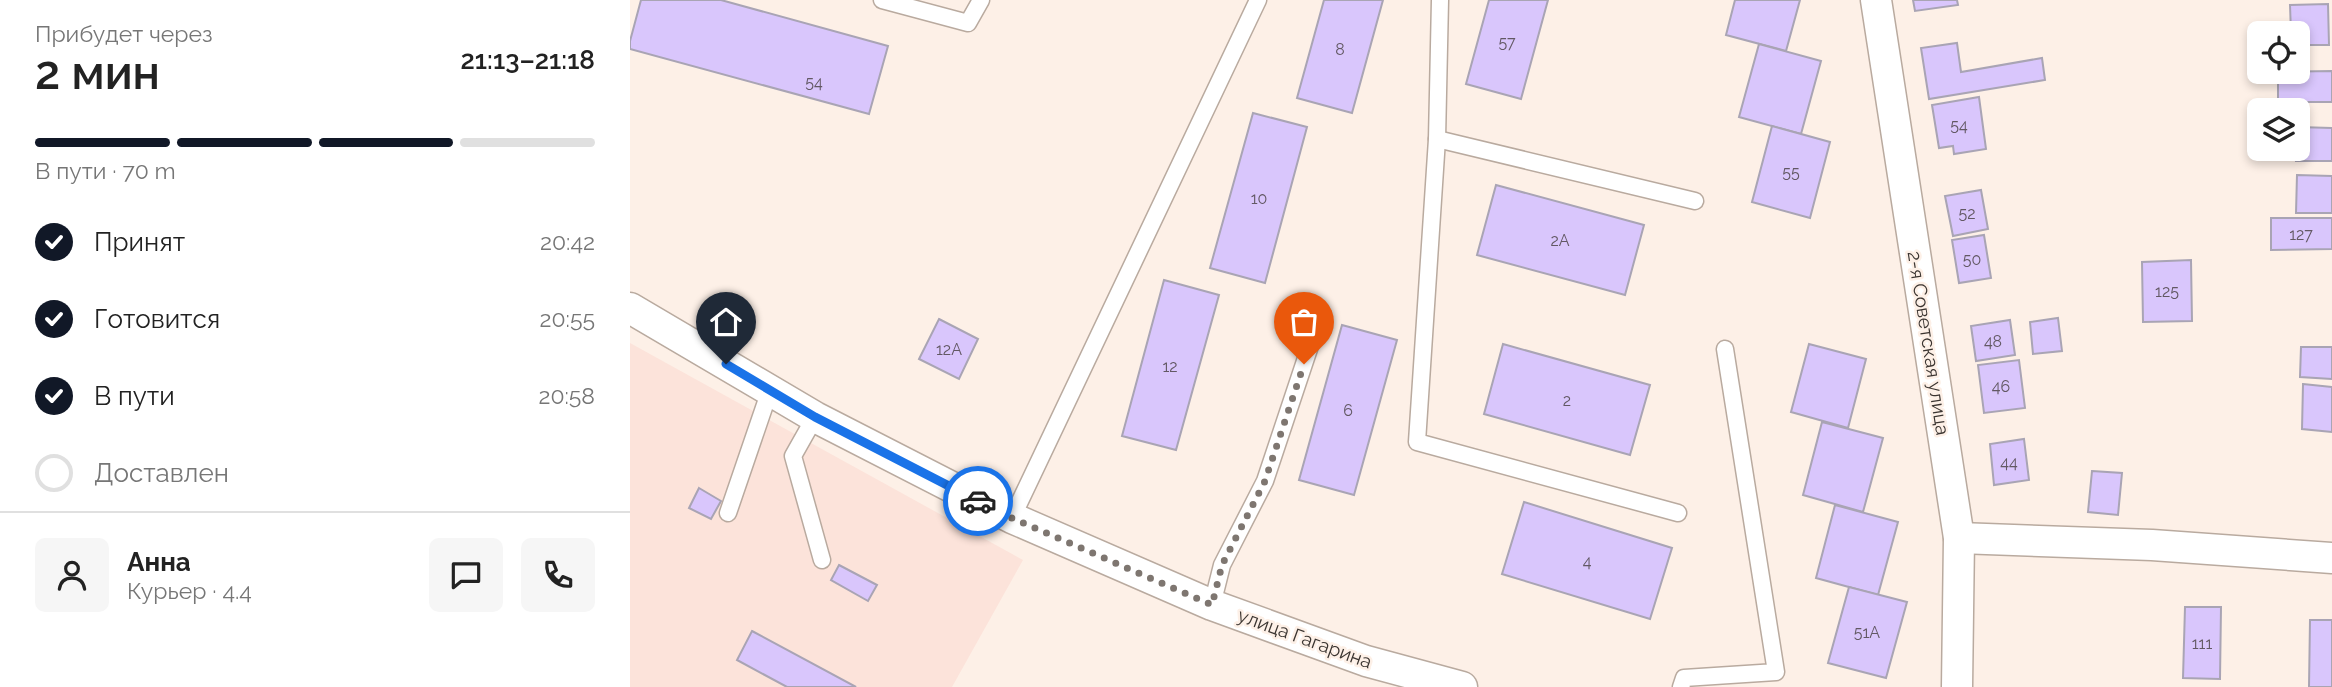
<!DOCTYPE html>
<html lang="ru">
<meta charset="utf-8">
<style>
body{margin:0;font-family:Raleway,sans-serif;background:#f6f6f6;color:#222;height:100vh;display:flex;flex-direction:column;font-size:26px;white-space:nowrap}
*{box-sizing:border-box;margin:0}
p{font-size:23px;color:#767676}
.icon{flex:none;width:38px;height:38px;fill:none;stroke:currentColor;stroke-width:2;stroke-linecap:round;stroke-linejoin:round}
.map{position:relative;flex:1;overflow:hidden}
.sheet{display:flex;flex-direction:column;background:#fff;width:630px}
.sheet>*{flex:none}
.controls{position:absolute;left:1617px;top:21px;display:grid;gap:14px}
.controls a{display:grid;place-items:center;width:63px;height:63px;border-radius:10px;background:#fff;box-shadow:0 4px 10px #0003;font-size:35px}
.pin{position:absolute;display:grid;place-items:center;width:60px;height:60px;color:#fff;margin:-72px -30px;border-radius:50% 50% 50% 0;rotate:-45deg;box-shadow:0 0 7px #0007}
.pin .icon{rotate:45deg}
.courier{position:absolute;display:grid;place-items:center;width:70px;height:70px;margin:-35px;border:5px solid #1a73e8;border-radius:50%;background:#fff;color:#222;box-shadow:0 2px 9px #0007}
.summary em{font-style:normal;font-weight:600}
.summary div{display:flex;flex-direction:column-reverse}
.summary{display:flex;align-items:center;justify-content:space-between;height:119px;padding:0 35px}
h1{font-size:46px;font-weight:600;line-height:52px}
.bar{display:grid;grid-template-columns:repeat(4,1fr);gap:10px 7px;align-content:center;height:84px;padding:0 35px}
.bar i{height:9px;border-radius:5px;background:#e0e0e0}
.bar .on{background:#111827}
.bar p{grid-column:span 4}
.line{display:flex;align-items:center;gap:18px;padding:0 35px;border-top:2px solid #e0e0e0}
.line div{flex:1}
.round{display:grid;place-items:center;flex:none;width:74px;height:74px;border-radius:10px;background:#f6f6f6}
ol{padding:0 35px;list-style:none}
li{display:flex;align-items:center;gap:21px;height:77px}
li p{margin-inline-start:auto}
li .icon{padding:7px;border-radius:50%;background:#111827;color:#fff;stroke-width:4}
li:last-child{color:#767676}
li i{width:38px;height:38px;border:4px solid #e0e0e0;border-radius:50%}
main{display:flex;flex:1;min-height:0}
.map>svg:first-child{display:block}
.commercial{fill:#fce3da}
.building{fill:#d9c6fc;stroke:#a9a4b4;stroke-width:2}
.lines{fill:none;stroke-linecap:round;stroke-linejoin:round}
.service-casing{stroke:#b9aa9f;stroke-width:19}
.minor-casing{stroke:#b9aa9f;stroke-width:33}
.service{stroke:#fff;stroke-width:16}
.minor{stroke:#fff;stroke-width:30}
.done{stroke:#7e7670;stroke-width:7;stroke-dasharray:0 12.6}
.route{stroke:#1a73e8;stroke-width:9}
.labels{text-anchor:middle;stroke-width:5;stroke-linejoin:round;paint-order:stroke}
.number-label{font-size:16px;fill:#625863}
.street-label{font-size:19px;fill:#3a3430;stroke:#fdf0e7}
</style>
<main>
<section class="sheet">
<div class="summary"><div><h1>2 мин</h1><p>Прибудет через</p></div><em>21:13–21:18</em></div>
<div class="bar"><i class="on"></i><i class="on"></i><i class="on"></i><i></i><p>В пути · 70 m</p></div>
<ol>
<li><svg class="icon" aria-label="check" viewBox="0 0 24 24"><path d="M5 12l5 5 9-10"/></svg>Принят<p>20:42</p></li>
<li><svg class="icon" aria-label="check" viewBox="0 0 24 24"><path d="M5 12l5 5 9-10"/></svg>Готовится<p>20:55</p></li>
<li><svg class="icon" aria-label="check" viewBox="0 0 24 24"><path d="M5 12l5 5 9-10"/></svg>В пути<p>20:58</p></li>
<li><i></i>Доставлен</li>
</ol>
<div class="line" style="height:126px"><a class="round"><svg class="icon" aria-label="person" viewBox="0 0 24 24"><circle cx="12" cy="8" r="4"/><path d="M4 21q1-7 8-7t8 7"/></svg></a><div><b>Анна</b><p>Курьер · 4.4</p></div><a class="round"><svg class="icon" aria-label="chat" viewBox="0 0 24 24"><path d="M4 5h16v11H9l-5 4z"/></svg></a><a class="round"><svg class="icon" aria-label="phone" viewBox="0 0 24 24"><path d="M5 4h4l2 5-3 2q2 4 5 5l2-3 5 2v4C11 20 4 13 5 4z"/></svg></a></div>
</section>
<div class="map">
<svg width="1702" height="687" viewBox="0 0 1702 687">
<rect width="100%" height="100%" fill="#fdf0e7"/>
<!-- commercial -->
<polygon class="commercial" points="0,343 393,560 322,687 0,687"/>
<!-- building -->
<g class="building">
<polygon points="11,0 91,0 258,46 239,114 0,49 0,41"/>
<polygon points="694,0 753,0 722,113 667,98"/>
<polygon points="859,0 918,0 891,99 836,84"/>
<polygon points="1105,0 1170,0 1156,51 1096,35"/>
<polygon points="1283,0 1327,0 1328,5 1285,11"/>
<polygon points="1698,4 1699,45 1668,45 1668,33 1661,33 1660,5"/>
<polygon points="1327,43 1331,72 1412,58 1415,80 1299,99 1291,48"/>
<polygon points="1129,44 1191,61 1171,134 1109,117"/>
<polygon points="1702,71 1702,102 1648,102 1648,72"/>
<polygon points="1349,97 1356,149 1324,154 1323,146 1309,148 1302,105"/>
<polygon points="623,113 677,127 635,283 580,268"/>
<polygon points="1142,126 1200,142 1180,218 1122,202"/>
<polygon points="1668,127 1702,128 1702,161 1666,161"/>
<polygon points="1667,175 1702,176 1702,213 1666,213"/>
<polygon points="866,185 1014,225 995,295 847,255"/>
<polygon points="1351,190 1358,229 1323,236 1315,196"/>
<polygon points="1641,218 1702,218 1702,249 1641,250"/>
<polygon points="1354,235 1361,278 1329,283 1322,240"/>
<polygon points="1561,260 1562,321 1513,322 1512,262"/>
<polygon points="534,280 589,295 546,450 492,436"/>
<polygon points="1428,318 1432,351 1403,354 1400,322"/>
<polygon points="309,319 348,339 329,379 289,359"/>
<polygon points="1380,320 1385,355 1346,361 1341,326"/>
<polygon points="712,325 767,340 724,495 669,480"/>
<polygon points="873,344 1020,385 1000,455 854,414"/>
<polygon points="1179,344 1236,359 1218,428 1161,412"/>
<polygon points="1671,347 1702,347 1702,379 1670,377"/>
<polygon points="1389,360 1395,408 1354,413 1348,365"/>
<polygon points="1673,384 1702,387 1702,432 1672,429"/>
<polygon points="1192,422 1253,438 1233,512 1173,495"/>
<polygon points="1394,439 1399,480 1364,485 1360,444"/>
<polygon points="1462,471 1492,473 1488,515 1458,512"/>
<polygon points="69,488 91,501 81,519 59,508"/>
<polygon points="894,502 1042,548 1020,619 872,574"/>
<polygon points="1205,505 1268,522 1248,595 1186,578"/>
<polygon points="209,565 247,585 238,601 201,580"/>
<polygon points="1219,587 1277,602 1256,678 1198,663"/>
<polygon points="1555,607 1591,607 1590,679 1553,678"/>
<polygon points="1680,620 1702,620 1702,687 1679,687"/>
<polygon points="122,631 226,687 157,687 107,660"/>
</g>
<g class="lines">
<defs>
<g id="service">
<polyline points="252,0 338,23 351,0"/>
<polyline points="810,0 807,139 787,442 1048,513"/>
<polyline points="807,139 1065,201"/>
<polyline points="185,417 163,456 192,560"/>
<polyline points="98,513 140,390"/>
<polyline points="382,518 628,0"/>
<polyline points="582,605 592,565 635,481 682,340"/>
<polyline points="1051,687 1054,678 1146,672 1095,349"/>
</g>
<g id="minor">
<polyline points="1246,0 1329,538 1327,687"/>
<polyline points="0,308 185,417 382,518 582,605 736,661 832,687"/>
<polyline points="1329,538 1522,545 1702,558"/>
</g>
</defs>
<!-- service casing -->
<use href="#service" class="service-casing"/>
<!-- minor casing -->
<use href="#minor" class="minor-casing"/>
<!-- service -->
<use href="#service" class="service"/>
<!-- minor -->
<use href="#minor" class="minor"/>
</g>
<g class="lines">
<!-- done -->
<polyline class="done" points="348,501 382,518 582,605 592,565 635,481 674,364"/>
<!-- route -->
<polyline class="route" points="96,364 185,417 348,501"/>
</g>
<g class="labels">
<!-- number labels -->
<g class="number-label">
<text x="877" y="48">57</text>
<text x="710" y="55">8</text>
<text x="184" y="88">54</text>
<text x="1329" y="131">54</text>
<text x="1161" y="178">55</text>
<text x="629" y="204">10</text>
<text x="1337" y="219">52</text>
<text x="1671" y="240">127</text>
<text x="930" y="246">2А</text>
<text x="1342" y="265">50</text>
<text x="1537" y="297">125</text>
<text x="1363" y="347">48</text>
<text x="319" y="355">12А</text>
<text x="540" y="372">12</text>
<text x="1371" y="392">46</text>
<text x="937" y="406">2</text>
<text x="718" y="416">6</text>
<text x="1379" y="468">44</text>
<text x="957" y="567">4</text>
<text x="1237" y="638">51А</text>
<text x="1572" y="649">111</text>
</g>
<!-- street labels -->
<g class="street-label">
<text transform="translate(1299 343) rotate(81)" y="7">2-я Советская улица</text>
<text transform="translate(675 638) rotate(20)" y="7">улица Гагарина</text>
</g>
</g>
</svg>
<div class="controls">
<a><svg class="icon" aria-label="locate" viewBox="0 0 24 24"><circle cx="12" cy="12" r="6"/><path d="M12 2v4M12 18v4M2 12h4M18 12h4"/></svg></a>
<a><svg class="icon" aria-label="layers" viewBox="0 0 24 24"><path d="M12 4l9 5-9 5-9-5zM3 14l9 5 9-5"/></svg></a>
</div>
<div class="pin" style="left:674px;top:364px;background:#ea580c"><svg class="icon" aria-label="bag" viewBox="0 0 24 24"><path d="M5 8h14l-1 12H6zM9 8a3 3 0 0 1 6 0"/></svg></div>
<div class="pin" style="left:96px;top:364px;background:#1f2937"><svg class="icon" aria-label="home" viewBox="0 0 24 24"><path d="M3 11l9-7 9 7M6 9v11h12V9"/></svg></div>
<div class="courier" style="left:348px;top:501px"><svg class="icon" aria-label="car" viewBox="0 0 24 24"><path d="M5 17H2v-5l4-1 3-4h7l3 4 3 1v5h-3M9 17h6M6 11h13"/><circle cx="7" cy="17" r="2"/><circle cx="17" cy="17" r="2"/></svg></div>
</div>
</main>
